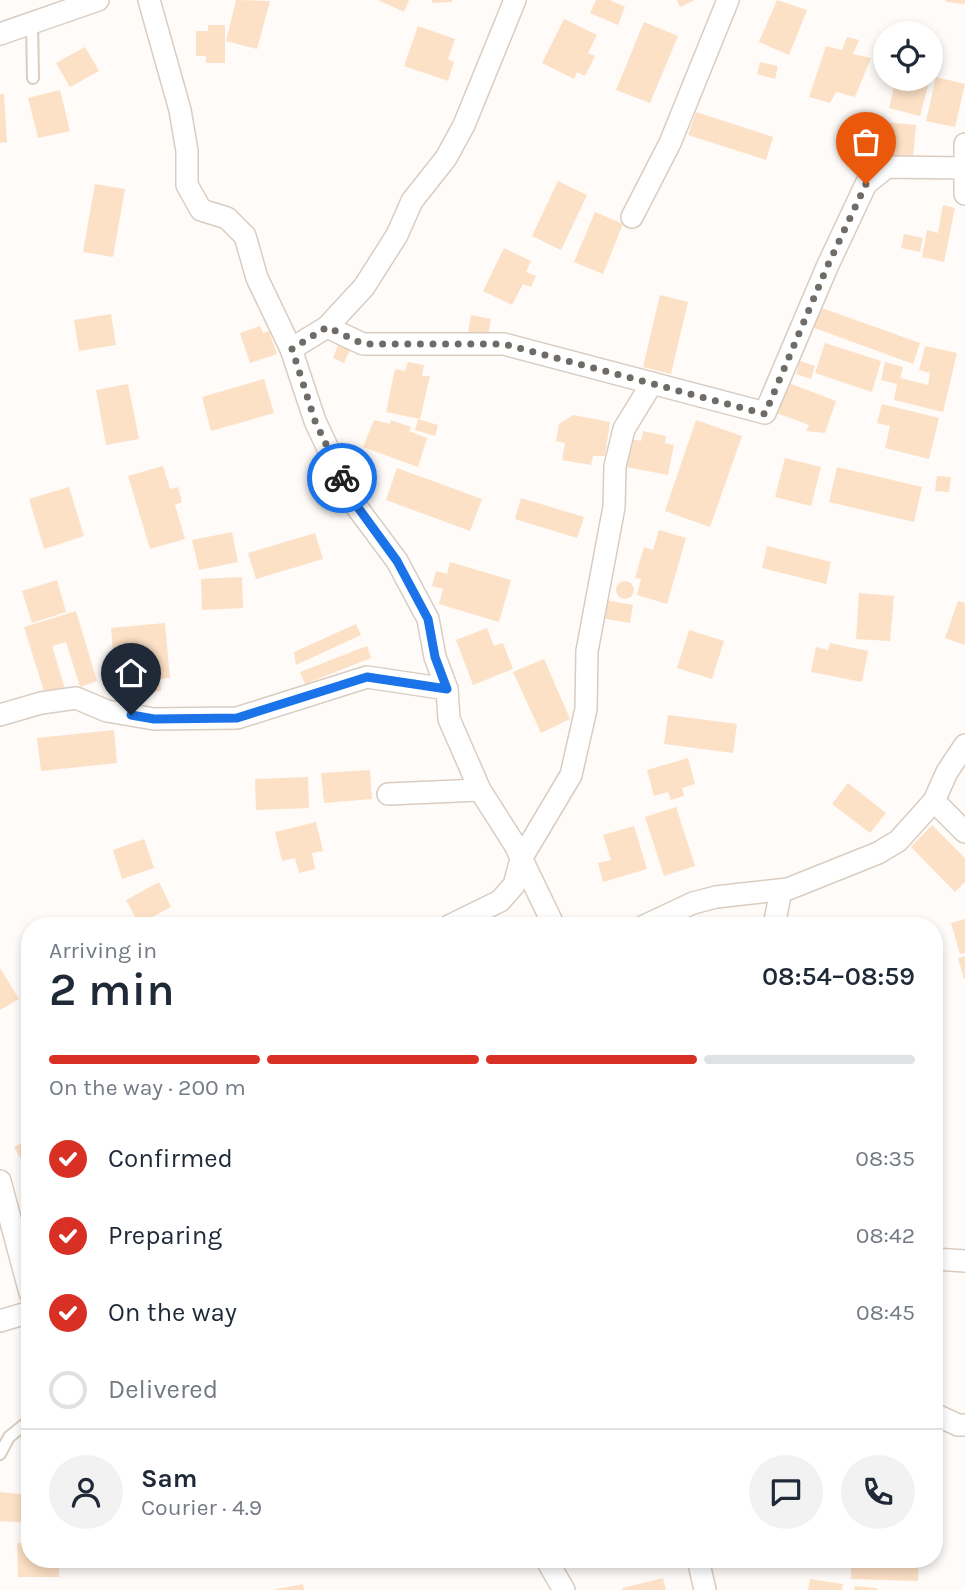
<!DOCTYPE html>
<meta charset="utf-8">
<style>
body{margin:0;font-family:Karla,sans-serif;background:#f2f2f3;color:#1f2937;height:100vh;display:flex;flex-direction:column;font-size:26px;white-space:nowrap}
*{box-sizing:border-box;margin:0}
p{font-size:23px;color:#747a83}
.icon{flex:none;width:38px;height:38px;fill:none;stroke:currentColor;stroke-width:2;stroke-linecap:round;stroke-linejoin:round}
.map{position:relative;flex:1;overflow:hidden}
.drawer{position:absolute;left:21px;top:917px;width:922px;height:651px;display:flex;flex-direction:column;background:#fff;border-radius:28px;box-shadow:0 4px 10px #0003}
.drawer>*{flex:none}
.tools{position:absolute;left:873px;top:21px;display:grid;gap:14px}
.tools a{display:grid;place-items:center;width:70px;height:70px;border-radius:50%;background:#fff;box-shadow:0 4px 10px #0003;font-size:35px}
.pin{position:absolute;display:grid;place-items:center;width:60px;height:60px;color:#fff;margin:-72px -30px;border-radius:50% 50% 50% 0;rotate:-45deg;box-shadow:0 0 7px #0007}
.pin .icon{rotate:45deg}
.courier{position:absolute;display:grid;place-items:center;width:70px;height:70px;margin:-35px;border:5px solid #1a73e8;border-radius:50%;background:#fff;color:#222;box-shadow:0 2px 9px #0007}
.head em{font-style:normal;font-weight:600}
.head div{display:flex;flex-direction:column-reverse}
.head{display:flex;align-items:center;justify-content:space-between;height:119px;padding:0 28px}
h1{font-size:46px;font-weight:600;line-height:52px}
.bar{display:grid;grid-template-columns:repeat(4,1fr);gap:10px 7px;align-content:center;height:84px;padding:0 28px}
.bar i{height:9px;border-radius:5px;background:#e0e1e3}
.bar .on{background:#d93025}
.bar p{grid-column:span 4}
.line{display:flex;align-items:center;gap:18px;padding:0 28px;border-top:2px solid #e0e1e3}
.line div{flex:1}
.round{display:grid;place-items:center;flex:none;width:74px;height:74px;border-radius:37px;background:#f2f2f3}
ol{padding:0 28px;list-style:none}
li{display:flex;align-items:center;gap:21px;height:77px}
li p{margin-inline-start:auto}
li .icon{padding:7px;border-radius:50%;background:#d93025;color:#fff;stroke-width:4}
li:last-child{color:#747a83}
li i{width:38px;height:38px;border:4px solid #e0e1e3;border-radius:50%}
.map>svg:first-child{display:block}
.building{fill:#fde1c6}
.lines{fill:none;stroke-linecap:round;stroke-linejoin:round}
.service-casing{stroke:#d9cdc2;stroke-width:14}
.minor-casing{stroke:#d9cdc2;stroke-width:24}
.service{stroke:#fff;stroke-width:10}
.minor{stroke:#fff;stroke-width:21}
.done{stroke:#6f6b67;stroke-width:7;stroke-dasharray:0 12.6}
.route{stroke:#1a73e8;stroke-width:9}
</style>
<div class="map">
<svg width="965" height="1590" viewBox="0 0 965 1590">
<rect width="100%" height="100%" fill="#fefbf9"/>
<!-- building -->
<g class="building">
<polygon points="236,0 270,1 257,49 226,41"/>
<polygon points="378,0 409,0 404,12"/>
<polygon points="432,0 452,0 452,2 432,3"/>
<polygon points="596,0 610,0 625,7 618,25 590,13"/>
<polygon points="677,0 695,0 680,7"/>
<polygon points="777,0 807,10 789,55 759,42"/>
<polygon points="946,0 965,0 965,4 946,2"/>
<polygon points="564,19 597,35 588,53 595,56 585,76 577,72 574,79 542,63"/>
<polygon points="644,22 678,36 650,103 616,90"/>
<polygon points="208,25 225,25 225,63 206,63 206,56 196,56 196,31 208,31"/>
<polygon points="418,26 455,39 448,59 454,62 448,81 404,66"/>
<polygon points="847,37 859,40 853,54 871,58 855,97 836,92 830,103 809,97 826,46 842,50"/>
<polygon points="85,47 99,71 70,87 56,63"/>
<polygon points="760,62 778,66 775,79 757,74"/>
<polygon points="936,77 965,84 955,127 926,121"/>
<polygon points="896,79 930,79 920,116 889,108"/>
<polygon points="60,90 70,131 38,138 28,98"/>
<polygon points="0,94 4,94 7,142 0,143"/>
<polygon points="696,112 773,137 766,160 688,135"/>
<polygon points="875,121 916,125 913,158 872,155"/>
<polygon points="558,181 587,195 561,250 532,236"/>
<polygon points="95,184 125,189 113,257 83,252"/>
<polygon points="943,205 955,208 944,262 922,257 927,230 938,233"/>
<polygon points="595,212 623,224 603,274 574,262"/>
<polygon points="904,234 923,238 920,252 901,248"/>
<polygon points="504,248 531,261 526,272 536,276 531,287 523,284 512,305 483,291"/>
<polygon points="660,295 688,302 671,374 643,367"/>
<polygon points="819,307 920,343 913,364 812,327"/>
<polygon points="111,314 116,345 79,351 74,320"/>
<polygon points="471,315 491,319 488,336 468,333"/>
<polygon points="260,326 263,333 269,331 277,354 250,363 240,333"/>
<polygon points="825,343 881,361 872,392 815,373"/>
<polygon points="338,345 350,350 344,363 333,358"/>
<polygon points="925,346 957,353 943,412 894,400 897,384 881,380 885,362 903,367 900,378 928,385 930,373 919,370"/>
<polygon points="800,361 815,366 811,379 796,374"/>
<polygon points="408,362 424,365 422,376 430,376 420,419 386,412 395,369 405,371"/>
<polygon points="264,379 274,413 211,431 202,397"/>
<polygon points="789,383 836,401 825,433 806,431 809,425 777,413"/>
<polygon points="128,384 139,439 106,445 96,390"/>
<polygon points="882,404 939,418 929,459 885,448 890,426 877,423"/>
<polygon points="573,415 610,422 605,456 593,456 591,465 562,460 565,443 556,441 559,424"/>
<polygon points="418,419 438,425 435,436 415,430"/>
<polygon points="374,420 390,424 391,420 411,427 409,431 427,438 418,467 363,447"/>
<polygon points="696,420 742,436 710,527 665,511"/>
<polygon points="643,431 666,436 665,443 674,445 668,475 626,467 631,439 641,441"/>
<polygon points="785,458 821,467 811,506 775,497"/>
<polygon points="163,466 170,489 178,487 182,502 175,505 185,539 150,549 128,476"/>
<polygon points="837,467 922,487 914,522 829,502"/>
<polygon points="397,468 482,499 470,531 386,500"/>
<polygon points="937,476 951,477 949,492 935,491"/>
<polygon points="69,487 84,536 44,549 29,499"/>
<polygon points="521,498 584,517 577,538 515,519"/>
<polygon points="659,530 686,538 667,604 637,595 641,579 635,578 644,547 653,550"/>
<polygon points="232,532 238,562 199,570 192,540"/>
<polygon points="315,533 323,559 256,579 248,553"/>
<polygon points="767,546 831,562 826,584 762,568"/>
<polygon points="450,562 511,580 499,622 439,604 443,589 432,586 436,571 447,574"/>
<polygon points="242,577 243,608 202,610 201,579"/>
<polygon points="57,580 66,612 32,623 22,591"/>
<circle cx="625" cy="590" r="9"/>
<polygon points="859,593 894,596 890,641 856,639"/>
<polygon points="605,600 633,605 630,623 601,618"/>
<polygon points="958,601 965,603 965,645 945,638"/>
<polygon points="76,611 97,681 80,687 66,642 52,646 66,692 46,698 24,627"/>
<polygon points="165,623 170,678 160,679 161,691 140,693 140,684 116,687 111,628"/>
<polygon points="356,624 361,635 296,665 294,652"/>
<polygon points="487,628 494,646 503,643 513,669 473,685 456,640"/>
<polygon points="689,630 724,641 712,679 677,668"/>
<polygon points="830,643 868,651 862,682 811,672 816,647 828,650"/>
<polygon points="367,646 371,658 305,684 300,672"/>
<polygon points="544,659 570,719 541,733 513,672"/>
<polygon points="668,715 737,724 733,753 664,744"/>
<polygon points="114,730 117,763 41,771 37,738"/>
<polygon points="688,758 695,784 682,788 684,796 671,800 668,792 654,796 647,770"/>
<polygon points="370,770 372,799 324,803 321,773"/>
<polygon points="308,777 309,808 256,810 255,779"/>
<polygon points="848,783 886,813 870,833 832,804"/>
<polygon points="676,807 695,866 664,876 645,817"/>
<polygon points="316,822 323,851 312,853 315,869 299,873 295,858 282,861 275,832"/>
<polygon points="932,825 965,858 965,882 955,892 911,847"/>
<polygon points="634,826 647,869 603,882 598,863 611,860 603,835"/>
<polygon points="144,839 154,868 122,879 113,850"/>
<polygon points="159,882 171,907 139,924 126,900"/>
<polygon points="965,919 965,953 960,954 951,923"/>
<polygon points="965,956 965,979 964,979 958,958"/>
<polygon points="0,968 19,999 0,1010"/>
<polygon points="30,1139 30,1175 14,1147"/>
<polygon points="0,1492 30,1495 30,1523 0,1521"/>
<polygon points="17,1543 30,1543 30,1559 59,1559 59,1577 18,1577"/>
<polygon points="719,1559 771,1559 771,1561 720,1568"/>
<polygon points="851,1559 919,1559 918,1581 851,1579"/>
<polygon points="663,1578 666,1590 623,1590 622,1588"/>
<polygon points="810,1579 843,1584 842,1590 808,1590"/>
<polygon points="303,1584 304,1590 276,1590 276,1589"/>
<polygon points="855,1586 877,1588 877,1590 854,1590"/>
</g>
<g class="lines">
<defs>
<g id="service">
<polyline points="32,23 33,78"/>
<polyline points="0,1454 9,1437 30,1420"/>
<polyline points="30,1459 30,1469"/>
</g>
<g id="minor">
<polyline points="149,0 180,110 187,151 187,185 201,210 227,218 245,236 257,278 291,349 315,421 353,502 397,561 428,619 435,657 447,689 449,719 480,790 515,845 554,926"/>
<polyline points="0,34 98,0"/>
<polyline points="965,144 965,194"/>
<polyline points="632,217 670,143 728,0"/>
<polyline points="327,327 363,344 504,344 765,413 827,267 866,184 887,167 964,168"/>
<polyline points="291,349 327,327 364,287 397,235 412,201 446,158 464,125 515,0"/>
<polyline points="0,715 41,703 76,698 107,711 154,719 237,718 367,677 447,689"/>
<polyline points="388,794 480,790"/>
<polyline points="934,801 965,832"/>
<polyline points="449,926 500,901 514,885 521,859 571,775 586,709 587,651 614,507 615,466 624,429 652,383"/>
<polyline points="644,926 693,903 716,897 788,889 878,853 898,841 934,801 947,772 965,745"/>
<polyline points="774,926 781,890"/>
<polyline points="0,1181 30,1293"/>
<polyline points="934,1259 965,1261"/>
<polyline points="0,1321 30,1312"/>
<polyline points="934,1414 958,1425 965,1425"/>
<polyline points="546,1559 564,1590"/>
<polyline points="698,1559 705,1590"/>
</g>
</defs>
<!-- service casing -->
<use href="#service" class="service-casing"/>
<!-- minor casing -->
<use href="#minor" class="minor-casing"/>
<!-- service -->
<use href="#service" class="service"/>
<!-- minor -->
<use href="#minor" class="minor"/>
</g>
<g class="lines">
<!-- done -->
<polyline class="done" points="342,478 315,421 292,349 327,327 363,344 504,344 765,414 827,267 866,184"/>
<!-- route -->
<polyline class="route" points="131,715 154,719 237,718 367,677 447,689 435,657 428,619 397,561 354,502 342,478"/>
</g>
</svg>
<div class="tools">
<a><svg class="icon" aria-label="locate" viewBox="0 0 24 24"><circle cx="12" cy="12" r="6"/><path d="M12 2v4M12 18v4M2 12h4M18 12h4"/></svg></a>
</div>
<div class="pin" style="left:866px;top:184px;background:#ea580c"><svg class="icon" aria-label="bag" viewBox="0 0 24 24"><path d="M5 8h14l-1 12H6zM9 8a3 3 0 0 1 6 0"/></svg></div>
<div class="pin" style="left:131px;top:715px;background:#1f2937"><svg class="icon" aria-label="home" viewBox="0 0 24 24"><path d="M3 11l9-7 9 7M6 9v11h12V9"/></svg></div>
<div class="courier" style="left:342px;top:478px"><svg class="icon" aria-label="bike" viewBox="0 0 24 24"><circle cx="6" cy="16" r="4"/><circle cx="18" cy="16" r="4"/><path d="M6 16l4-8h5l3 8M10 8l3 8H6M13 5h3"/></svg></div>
<section class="drawer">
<div class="head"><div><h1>2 min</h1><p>Arriving in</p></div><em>08:54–08:59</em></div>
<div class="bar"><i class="on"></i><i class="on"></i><i class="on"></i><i></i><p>On the way · 200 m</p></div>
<ol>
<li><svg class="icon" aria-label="check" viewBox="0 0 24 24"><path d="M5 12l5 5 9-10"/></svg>Confirmed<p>08:35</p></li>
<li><svg class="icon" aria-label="check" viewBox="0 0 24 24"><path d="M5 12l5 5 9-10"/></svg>Preparing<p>08:42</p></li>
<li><svg class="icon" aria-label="check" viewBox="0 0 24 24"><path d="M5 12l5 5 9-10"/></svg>On the way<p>08:45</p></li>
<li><i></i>Delivered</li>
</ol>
<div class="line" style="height:126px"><a class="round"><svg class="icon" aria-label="person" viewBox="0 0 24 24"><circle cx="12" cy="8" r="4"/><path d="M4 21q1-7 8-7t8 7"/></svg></a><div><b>Sam</b><p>Courier · 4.9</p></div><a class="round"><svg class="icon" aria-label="chat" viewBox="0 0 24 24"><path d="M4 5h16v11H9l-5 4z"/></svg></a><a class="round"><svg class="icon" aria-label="phone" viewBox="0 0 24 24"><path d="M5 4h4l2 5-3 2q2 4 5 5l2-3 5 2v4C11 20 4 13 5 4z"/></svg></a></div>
</section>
</div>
